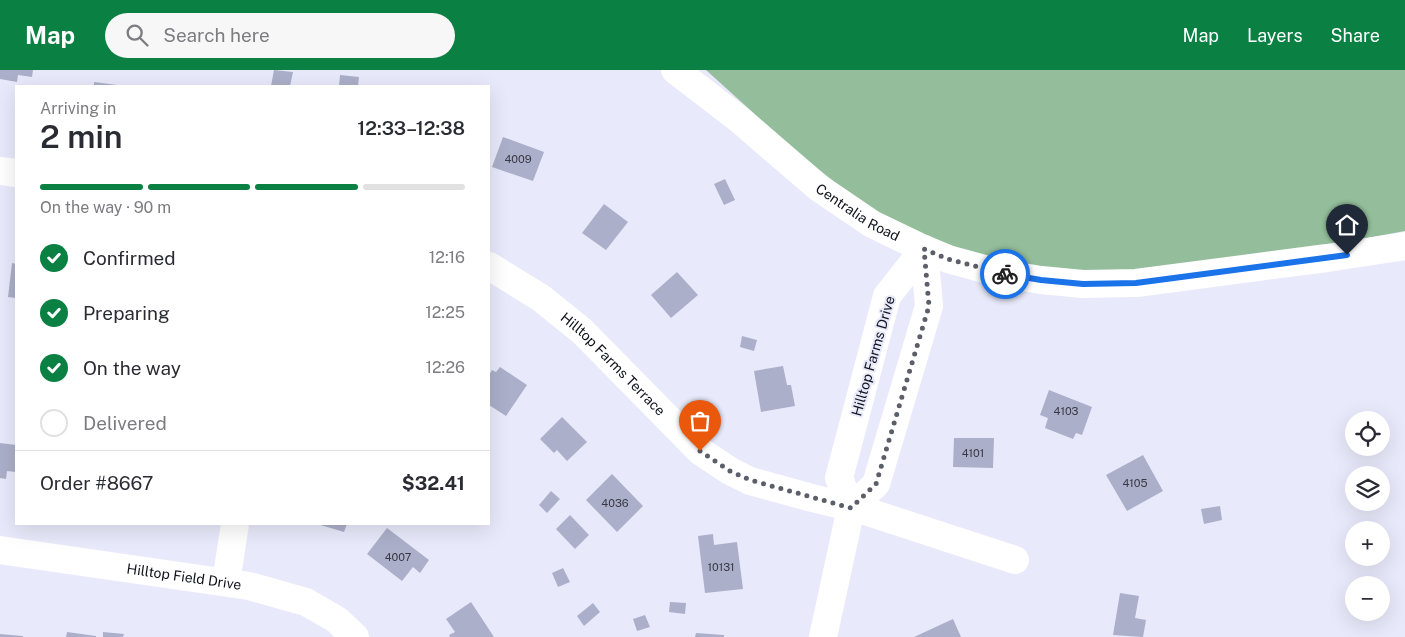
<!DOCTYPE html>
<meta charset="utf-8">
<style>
body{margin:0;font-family:"Public Sans",sans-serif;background:#f7f7f7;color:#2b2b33;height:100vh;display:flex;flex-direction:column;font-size:19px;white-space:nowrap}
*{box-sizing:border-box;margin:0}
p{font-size:16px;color:#7c7c81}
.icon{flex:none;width:28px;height:28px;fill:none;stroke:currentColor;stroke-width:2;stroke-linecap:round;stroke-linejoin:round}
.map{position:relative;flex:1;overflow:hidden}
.sheet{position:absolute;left:15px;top:15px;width:475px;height:440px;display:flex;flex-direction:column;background:#fff;border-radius:0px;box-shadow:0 5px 20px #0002}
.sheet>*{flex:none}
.tools{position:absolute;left:1345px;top:341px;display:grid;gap:10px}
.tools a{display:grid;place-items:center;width:45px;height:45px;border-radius:50%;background:#fff;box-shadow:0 5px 20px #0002;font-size:25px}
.pin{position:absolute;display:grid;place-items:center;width:42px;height:42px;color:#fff;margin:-51px -21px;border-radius:50% 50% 50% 0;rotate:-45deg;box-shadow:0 0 5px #0007}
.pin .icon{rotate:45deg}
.courier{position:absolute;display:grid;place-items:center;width:50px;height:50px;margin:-25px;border:4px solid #1a73e8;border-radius:50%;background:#fff;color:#222;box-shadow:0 1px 6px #0007}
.headline em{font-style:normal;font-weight:600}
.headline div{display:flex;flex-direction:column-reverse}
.headline{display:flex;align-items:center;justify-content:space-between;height:85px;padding:0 25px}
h1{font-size:32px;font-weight:600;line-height:38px}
.bar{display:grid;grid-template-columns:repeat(4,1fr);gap:8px 5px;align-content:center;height:60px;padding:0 25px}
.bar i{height:6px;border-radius:4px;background:#e1e1e2}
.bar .current{background:#0b8043}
.bar p{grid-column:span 4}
.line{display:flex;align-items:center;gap:12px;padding:0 25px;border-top:1px solid #e1e1e2}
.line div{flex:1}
ol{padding:0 25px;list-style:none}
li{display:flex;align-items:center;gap:15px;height:55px}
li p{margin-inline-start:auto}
li .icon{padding:5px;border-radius:50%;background:#0b8043;color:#fff;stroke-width:4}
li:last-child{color:#7c7c81}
li i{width:28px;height:28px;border:2px solid #e1e1e2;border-radius:50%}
header{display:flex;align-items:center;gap:30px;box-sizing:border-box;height:70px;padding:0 25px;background:#0b8043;color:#fff}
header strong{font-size:24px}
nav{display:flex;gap:28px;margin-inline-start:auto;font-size:18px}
.search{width:350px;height:45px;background:#f7f7f7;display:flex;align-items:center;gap:12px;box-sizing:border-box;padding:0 18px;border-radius:28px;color:#7c7c81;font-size:19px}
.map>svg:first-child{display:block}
.forest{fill:#94be9b}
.building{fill:#acafc9}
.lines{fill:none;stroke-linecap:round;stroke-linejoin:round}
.minor{stroke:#fff;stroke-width:28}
.done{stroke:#5c5e69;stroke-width:5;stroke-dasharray:0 9}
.route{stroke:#1a73e8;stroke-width:6}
.labels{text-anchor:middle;stroke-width:4;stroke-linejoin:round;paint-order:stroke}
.number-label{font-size:11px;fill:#383946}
.street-label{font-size:14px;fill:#11121b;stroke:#e8eafb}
</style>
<header>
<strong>Map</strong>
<div class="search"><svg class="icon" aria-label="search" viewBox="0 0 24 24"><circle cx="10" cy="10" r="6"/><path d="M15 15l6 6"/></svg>Search here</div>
<nav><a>Map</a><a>Layers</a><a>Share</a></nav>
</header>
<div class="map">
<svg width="1405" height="567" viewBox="0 0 1405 567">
<rect width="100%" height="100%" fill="#e8eafb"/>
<!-- forest -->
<polygon class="forest" points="706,0 1405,0 1405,161 1226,194 1139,202 1041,200 947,178 866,137 799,84"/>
<!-- building -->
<g class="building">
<polygon points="0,0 33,0 32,7 18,5 17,12 0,9"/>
<polygon points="274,0 293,2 290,16 271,16"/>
<polygon points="340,5 359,7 358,16 339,16"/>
<polygon points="94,12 117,15 117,16 94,16"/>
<polygon points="503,67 544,82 533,111 492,97"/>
<polygon points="725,109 735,130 724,135 714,114"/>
<polygon points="604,134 628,152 606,180 582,163"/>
<polygon points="12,193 16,194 16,228 8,227"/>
<polygon points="677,202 698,225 671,248 651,225"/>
<polygon points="742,266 757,270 754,281 740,277"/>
<polygon points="783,296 787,315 791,315 795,336 761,342 754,301"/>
<polygon points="500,297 527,315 506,346 489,335 489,305 492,300 496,302"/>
<polygon points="1049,320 1092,337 1082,365 1076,363 1073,369 1045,358 1048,348 1040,345"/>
<polygon points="562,347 587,372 567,391 557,380 554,383 540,369"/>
<polygon points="954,368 994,368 993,398 953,397"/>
<polygon points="0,373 16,375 16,402 7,401 6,409 0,408"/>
<polygon points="1143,385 1163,421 1127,441 1106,405"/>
<polygon points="612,404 643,436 617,462 586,430"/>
<polygon points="551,421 560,429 547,443 539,435"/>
<polygon points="1220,436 1222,450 1204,454 1201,439"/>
<polygon points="570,445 589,465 575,479 556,459"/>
<polygon points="317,454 347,454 344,462"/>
<polygon points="387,458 429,490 420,503 413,497 402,511 367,484"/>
<polygon points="713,464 714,475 737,472 743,519 705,523 698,466"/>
<polygon points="563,498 570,512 558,517 552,503"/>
<polygon points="1120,523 1139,526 1135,548 1146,550 1143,567 1113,565"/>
<polygon points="471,532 494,567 450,567 449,565 455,562 446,549"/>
<polygon points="670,532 686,533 685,544 669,542"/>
<polygon points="593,533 600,542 584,556 577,546"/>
<polygon points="645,545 650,557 637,561 633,549"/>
<polygon points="953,549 961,567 914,567"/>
<polygon points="67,562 96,566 96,567 66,567"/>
<polygon points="103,562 124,564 123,567 103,567"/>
<polygon points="696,563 724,565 724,567 695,567"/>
<polygon points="0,564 23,566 23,567 0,567"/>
</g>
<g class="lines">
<!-- minor -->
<g class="minor">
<path id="s1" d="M 675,0 L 740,50 L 819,118 L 872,154 L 924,179 L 948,189 L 999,203 L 1041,210 L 1083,214 L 1136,213 L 1327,188 L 1405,176"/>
<polyline points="0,101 16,103"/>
<path id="s2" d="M 489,196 L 541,228 L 582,261 L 700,381 L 730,401 L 750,411 L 812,428 L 862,440 L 1015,490"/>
<polyline points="851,438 876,414 929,236 924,179"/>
<path id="s3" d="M 0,480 L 249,516 L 306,532 L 337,550 L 355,567"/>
<polyline points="226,512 235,454"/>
<polyline points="823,567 851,438 839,408 887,226 924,179"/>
</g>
</g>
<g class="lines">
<!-- done -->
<polyline class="done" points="700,381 730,401 750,410 851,438 876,414 929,236 924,179 948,189 1005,204"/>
<!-- route -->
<polyline class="route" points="1005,204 1041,210 1083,214 1136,213 1347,185"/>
</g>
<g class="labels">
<!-- number labels -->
<g class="number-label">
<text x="518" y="93">4009</text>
<text x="1066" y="345">4103</text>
<text x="973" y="387">4101</text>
<text x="1135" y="417">4105</text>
<text x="615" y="437">4036</text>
<text x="398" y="491">4007</text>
<text x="721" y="501">10131</text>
</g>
<!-- street labels -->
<g class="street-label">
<text dy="5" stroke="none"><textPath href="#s1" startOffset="232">Centralia Road</textPath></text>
<text transform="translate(873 286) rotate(-74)" y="5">Hilltop Farms Drive</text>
<text dy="5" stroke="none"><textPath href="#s2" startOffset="159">Hilltop Farms Terrace</textPath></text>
<text dy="5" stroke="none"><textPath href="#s3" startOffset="186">Hilltop Field Drive</textPath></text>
</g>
</g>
</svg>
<div class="tools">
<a><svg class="icon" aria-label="locate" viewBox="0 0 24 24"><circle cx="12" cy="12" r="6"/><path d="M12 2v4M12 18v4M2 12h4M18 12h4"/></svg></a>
<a><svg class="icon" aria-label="layers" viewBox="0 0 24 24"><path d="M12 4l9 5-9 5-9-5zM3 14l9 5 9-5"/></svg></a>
<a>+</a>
<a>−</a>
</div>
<div class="pin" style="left:700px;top:381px;background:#ea580c"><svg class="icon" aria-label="bag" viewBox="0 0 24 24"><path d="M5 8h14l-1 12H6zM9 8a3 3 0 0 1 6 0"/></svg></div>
<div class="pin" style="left:1347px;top:185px;background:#1f2937"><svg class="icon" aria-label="home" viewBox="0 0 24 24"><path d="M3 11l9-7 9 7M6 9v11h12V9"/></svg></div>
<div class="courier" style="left:1005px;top:204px"><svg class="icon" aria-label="bike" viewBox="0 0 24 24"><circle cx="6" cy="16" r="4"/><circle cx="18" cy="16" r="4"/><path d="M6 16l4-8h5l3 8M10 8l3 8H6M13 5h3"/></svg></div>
<section class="sheet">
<div class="headline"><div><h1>2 min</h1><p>Arriving in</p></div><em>12:33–12:38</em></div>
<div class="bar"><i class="current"></i><i class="current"></i><i class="current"></i><i></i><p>On the way · 90 m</p></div>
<ol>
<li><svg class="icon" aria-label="check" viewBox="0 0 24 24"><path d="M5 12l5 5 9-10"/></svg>Confirmed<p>12:16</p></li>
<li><svg class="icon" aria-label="check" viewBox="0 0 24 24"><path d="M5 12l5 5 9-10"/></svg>Preparing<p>12:25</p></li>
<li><svg class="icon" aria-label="check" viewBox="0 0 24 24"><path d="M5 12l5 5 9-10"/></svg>On the way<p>12:26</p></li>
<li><i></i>Delivered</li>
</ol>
<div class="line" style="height:65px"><div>Order #8667</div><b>$32.41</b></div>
</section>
</div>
